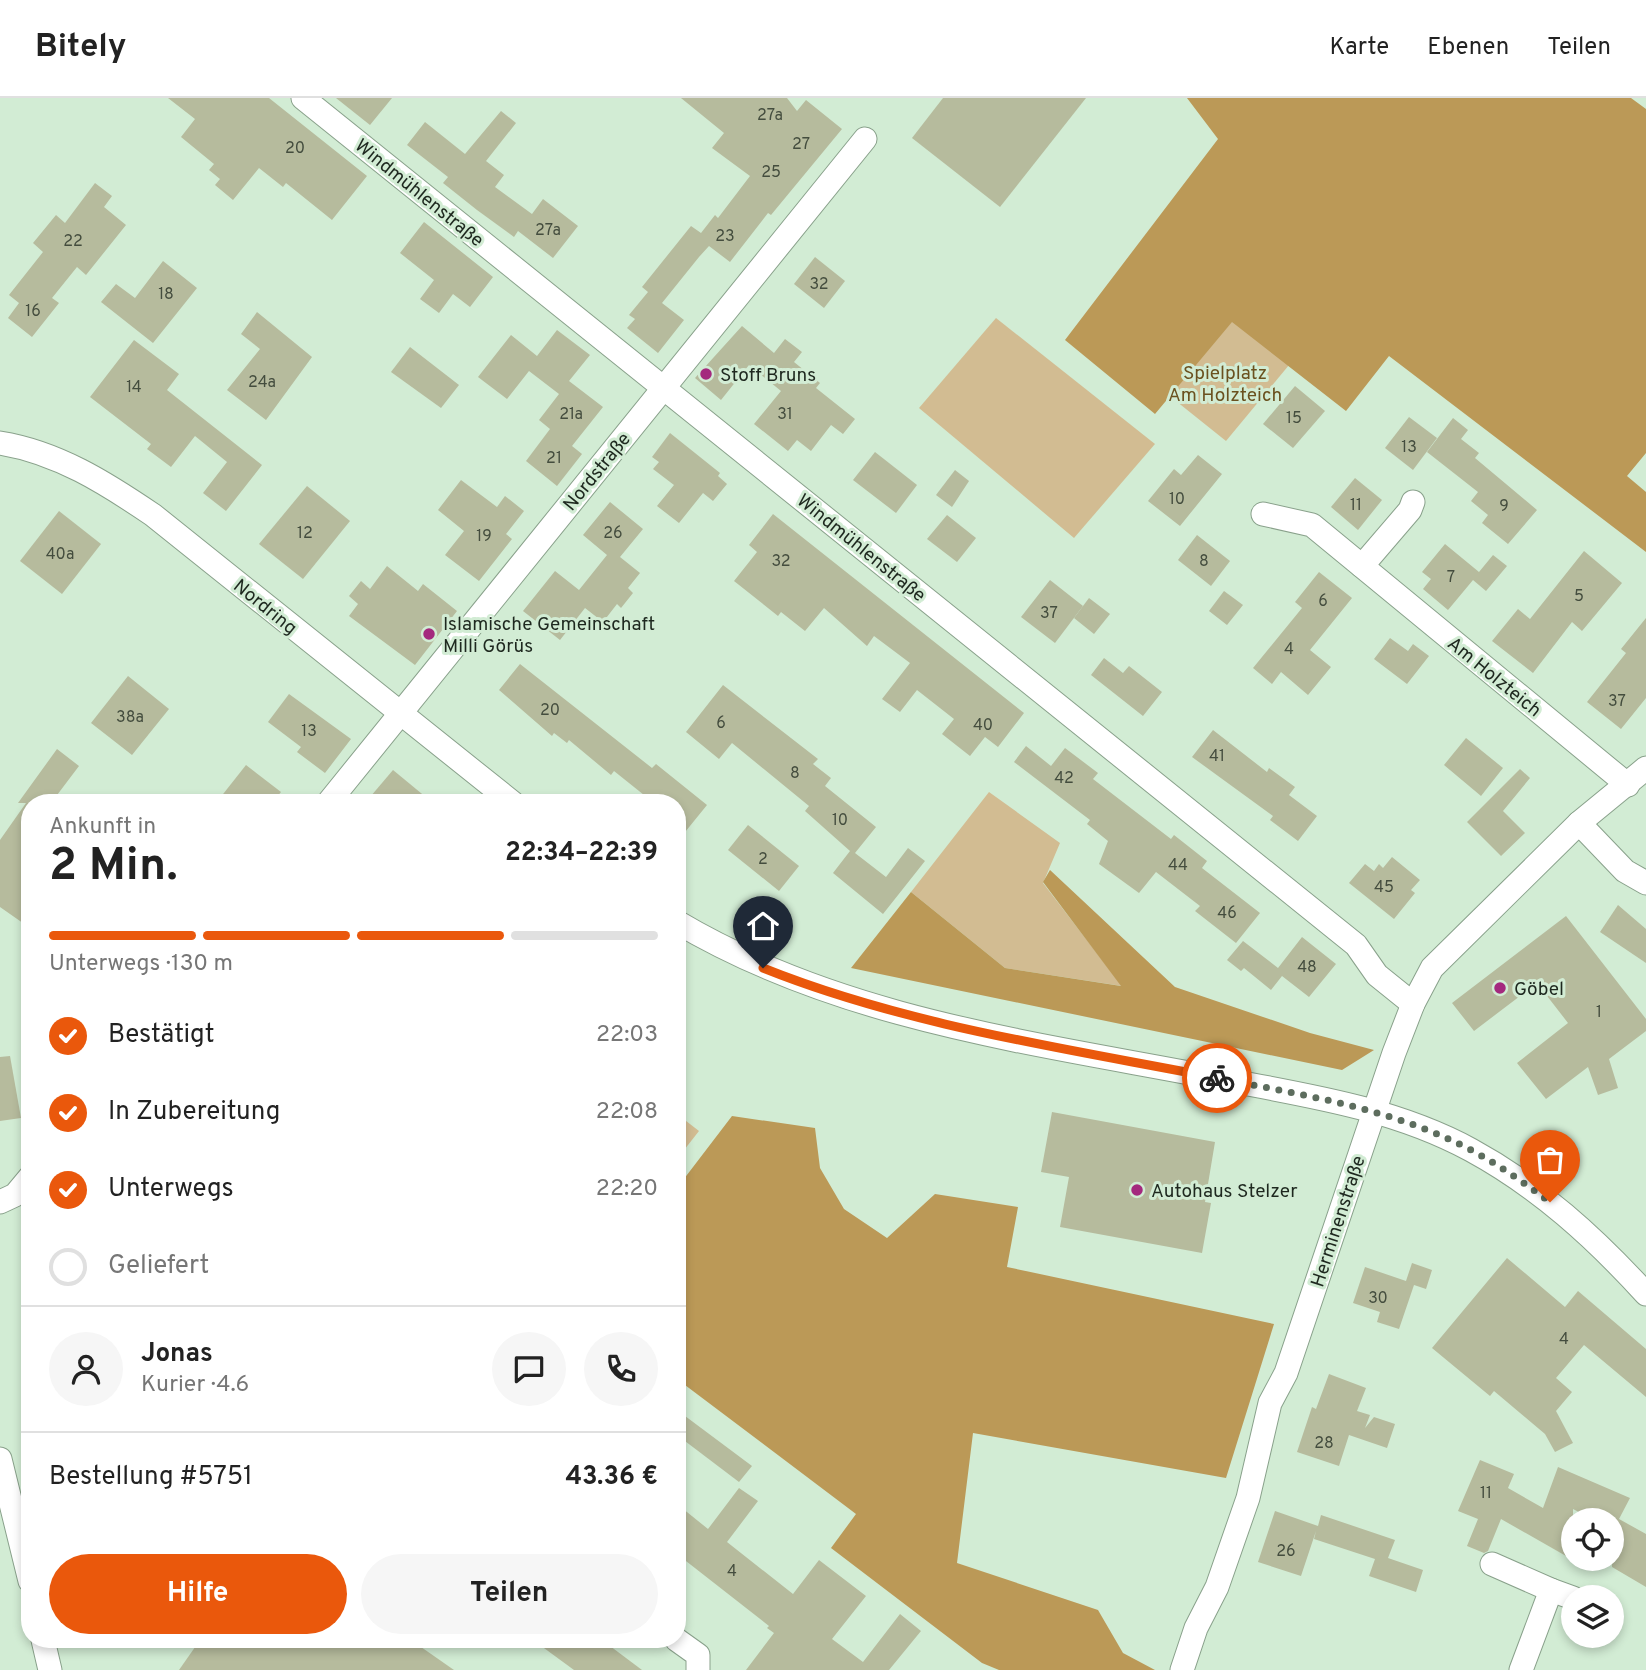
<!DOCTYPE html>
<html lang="de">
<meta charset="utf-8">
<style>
body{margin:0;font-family:Overpass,sans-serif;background:#f6f6f6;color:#222;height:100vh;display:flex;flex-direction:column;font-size:26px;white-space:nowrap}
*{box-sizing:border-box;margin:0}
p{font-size:23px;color:#767676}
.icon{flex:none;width:38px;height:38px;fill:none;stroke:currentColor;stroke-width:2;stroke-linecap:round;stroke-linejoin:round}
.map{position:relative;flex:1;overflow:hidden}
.panel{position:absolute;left:21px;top:696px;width:665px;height:854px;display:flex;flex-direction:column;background:#fff;border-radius:28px;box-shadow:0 4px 10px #0003}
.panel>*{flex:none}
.controls{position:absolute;left:1561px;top:1410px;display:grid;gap:14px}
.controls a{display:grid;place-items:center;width:63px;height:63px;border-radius:50%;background:#fff;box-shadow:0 4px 10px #0003;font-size:35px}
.pin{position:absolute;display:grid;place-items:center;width:60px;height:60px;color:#fff;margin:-72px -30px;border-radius:50% 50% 50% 0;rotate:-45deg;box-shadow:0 0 7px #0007}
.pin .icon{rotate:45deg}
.courier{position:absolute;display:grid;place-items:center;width:70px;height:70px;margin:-35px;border:5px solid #ea580c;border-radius:50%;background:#fff;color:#222;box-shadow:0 2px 9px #0007}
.overview em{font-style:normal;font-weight:700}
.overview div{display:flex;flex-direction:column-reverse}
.overview{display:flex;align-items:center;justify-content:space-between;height:119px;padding:0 28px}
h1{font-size:46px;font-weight:700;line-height:52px}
.bar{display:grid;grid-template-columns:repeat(4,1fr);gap:10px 7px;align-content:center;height:84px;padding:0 28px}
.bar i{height:9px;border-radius:5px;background:#e0e0e0}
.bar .active{background:#ea580c}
.bar p{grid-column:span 4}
.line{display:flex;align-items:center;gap:18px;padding:0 28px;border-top:2px solid #e0e0e0}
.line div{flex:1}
.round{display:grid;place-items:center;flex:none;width:74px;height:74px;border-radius:37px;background:#f6f6f6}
ol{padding:0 28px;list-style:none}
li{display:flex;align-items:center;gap:21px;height:77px}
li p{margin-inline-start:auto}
li .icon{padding:7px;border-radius:50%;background:#ea580c;color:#fff;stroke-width:4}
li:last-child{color:#767676}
li i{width:38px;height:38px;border:4px solid #e0e0e0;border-radius:50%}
.action{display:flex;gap:14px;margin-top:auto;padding:14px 28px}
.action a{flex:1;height:80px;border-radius:42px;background:#ea580c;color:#fff;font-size:28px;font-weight:700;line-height:80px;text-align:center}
.action a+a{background:#f6f6f6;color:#222}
header{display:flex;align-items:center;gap:42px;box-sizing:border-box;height:98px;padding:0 35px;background:#fff;border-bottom:2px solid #e0e0e0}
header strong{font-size:33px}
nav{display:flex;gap:38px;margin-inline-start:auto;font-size:24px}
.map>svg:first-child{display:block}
.green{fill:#d2bc92}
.forest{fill:#bb9957}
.building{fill:#b6bb9d}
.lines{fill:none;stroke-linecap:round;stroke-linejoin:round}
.street-casing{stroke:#89a18b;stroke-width:25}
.street{stroke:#fff;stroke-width:23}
.done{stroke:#5d6d5e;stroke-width:7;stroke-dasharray:0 12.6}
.route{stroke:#ea580c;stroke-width:9}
.poi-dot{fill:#a4297e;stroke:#d2ecd4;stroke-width:2.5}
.labels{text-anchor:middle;stroke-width:6;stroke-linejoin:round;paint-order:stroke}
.number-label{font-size:16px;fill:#444d3e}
.street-label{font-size:19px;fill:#1e281f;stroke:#d2ecd4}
.park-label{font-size:19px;fill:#6a511f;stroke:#d2ecd4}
.poi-label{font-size:19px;fill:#1e281f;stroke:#d2ecd4;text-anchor:start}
</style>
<header>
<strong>Bitely</strong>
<nav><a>Karte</a><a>Ebenen</a><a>Teilen</a></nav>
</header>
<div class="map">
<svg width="1646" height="1572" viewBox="0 0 1646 1572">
<rect width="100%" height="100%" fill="#d2ecd4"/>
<!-- green -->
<g class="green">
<polygon points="1233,217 1294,261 1226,343 1166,295"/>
<polygon points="996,220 1155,346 1074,440 919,310"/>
<polygon points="989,694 1060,745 1043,785 1122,888 1005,870 911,794"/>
<polygon points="677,1016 699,1033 677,1061"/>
</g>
<!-- forest -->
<g class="forest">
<polygon points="1187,0 1631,0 1646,11 1646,355 1627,378 1646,394 1646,454 1389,258 1346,313 1232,224 1155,316 1065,242 1218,41"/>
<polygon points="1050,772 1175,889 1310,935 1374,952 1342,972 851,870 911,794 1005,870 1121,888 1043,784"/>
<polygon points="732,1018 815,1030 820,1070 844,1111 887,1140 935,1096 1018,1109 1007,1169 1274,1226 1226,1380 973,1335 957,1465 1098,1512 1123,1555 1155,1572 999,1572 982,1565 831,1450 856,1416 677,1281 677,1090"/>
</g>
<!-- building -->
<g class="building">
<polygon points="168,0 269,0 367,78 332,122 286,85 283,89 259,70 233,102 215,87 220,81 209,72 214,66 181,39 195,21"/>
<polygon points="336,0 392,0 370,27"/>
<polygon points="681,0 787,0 797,13 806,2 842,31 771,117 768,115 730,164 709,148 699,159 662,205 684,222 658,255 627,230 635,221 629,217 648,194 642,189 691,128 701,135 715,117 718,120 750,78 712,50 724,35"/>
<polygon points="943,0 1086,0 1000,109 912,40"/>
<polygon points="501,13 516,25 486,63 504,77 495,89 532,116 543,101 578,128 553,160 518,133 514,139 477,112 443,85 448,79 407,47 425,24 465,56"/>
<polygon points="95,85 112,98 104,109 126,127 86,177 77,169 52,200 59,205 32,239 8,220 19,205 9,197 43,154 33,145 56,117 65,125"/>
<polygon points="424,124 493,179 470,209 453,196 439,215 420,201 434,182 400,155"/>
<polygon points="815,159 845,183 824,210 794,186"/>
<polygon points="163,163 197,190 153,245 101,204 116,186 135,200"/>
<polygon points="257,214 312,259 266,322 227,292 260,251 241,236"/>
<polygon points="742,228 774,255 785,241 802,254 794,264 820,285 816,290 855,321 843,336 831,327 811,353 797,342 788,353 754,326 781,293 749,267 721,302 695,280"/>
<polygon points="557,232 590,257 569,283 603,309 572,348 582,356 557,388 526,363 550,331 539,322 559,296 529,273 507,301 478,279 511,237 537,258"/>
<polygon points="134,242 179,276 167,292 262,367 226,413 203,395 227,364 195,338 171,369 147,351 151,346 90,299"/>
<polygon points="410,249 459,287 441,310 391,274"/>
<polygon points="1295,288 1325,313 1293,350 1263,326"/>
<polygon points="1409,319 1437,340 1413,372 1385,350"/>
<polygon points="1453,320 1468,332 1461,341 1479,355 1475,360 1537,412 1508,446 1482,425 1488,417 1471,403 1478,394 1427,354"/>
<polygon points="670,335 720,375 718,378 727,386 713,403 703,395 679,425 657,408 674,387 653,371 659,364 652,359"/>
<polygon points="875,354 917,387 896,415 853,382"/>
<polygon points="1198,357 1222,376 1180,428 1148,403 1174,371 1181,377"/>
<polygon points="955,372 969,383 952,409 936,397"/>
<polygon points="1355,380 1382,402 1358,432 1331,409"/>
<polygon points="461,382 497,409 505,398 524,413 506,436 512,441 479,483 445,457 464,433 438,412"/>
<polygon points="307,388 350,423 303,481 259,446"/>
<polygon points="610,404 643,431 620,459 640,475 628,490 633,495 621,510 617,506 603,524 585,510 560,542 523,513 555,473 579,492 607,457 583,437"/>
<polygon points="59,413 101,446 62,496 20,463"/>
<polygon points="773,416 1024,615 998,649 985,639 970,658 942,636 954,621 917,592 900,614 882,601 910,565 874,538 867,548 824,510 805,533 781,514 778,518 734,483 757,454 749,447"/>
<polygon points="947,417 976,440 957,464 927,441"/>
<polygon points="1197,437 1230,463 1211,488 1178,462"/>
<polygon points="1445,446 1479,474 1493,457 1507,468 1486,493 1473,482 1448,512 1423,491 1431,481 1422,474"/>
<polygon points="1584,453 1622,485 1582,533 1572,524 1533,575 1492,543 1518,511 1530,521"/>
<polygon points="387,468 418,493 423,486 457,513 415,567 349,518 358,506 349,498 361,483 370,491"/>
<polygon points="1319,474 1352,500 1310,552 1331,569 1308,597 1281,574 1272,586 1253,570 1302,510 1295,504"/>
<polygon points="1050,482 1083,508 1055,545 1021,519"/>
<polygon points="1224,493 1243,507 1227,527 1209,513"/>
<polygon points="1089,500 1110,516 1094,536 1074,520"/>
<polygon points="1646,520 1646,600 1621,631 1587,604 1626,555 1621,551"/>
<polygon points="1390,540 1408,553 1413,546 1429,558 1407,586 1374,561"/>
<polygon points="1104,560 1123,575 1129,568 1162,594 1143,618 1091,577"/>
<polygon points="520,566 652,670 656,666 707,707 677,744 677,705 654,705 614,673 611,677 569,642 567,645 554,635 552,638 499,592"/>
<polygon points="128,578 169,611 132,657 91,625"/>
<polygon points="723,587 818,661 813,666 831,680 825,688 876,729 855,755 886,779 908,750 925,763 883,816 833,775 850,753 805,713 809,708 732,645 719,661 686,634"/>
<polygon points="289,596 351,641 325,675 297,654 301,649 268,624"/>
<polygon points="1213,632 1267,674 1269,670 1295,689 1289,697 1317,718 1298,743 1270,722 1273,718 1192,659"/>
<polygon points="1466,640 1503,670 1481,698 1444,667"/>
<polygon points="1026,648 1051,668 1065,650 1098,675 1093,681 1171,741 1174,737 1207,763 1202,770 1260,815 1236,845 1195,813 1200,808 1156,774 1139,795 1099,766 1108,743 1087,726 1090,722 1014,664"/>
<polygon points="57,651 79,668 51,705 30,705 30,830 0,809 0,742 26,705 18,705"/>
<polygon points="246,667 281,694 272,705 216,705"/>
<polygon points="1520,671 1530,680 1503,713 1525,735 1501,758 1467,724"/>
<polygon points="393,672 433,705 365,705"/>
<polygon points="748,727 799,768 779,793 728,752"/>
<polygon points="1392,759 1420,782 1411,792 1415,795 1394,821 1349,785 1365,766 1374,773 1379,766 1383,770"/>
<polygon points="1618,807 1646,831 1646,865 1600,834"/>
<polygon points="1566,818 1646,921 1646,933 1609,961 1618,990 1598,997 1588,969 1546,1001 1517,965 1568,925 1537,885 1474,933 1452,905"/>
<polygon points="1302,839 1336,866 1309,899 1282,878 1271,892 1244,870 1241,873 1227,862 1243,843 1278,870"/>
<polygon points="10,958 21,1020 0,1023 0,959"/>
<polygon points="1052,1014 1215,1044 1205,1104 1211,1105 1202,1155 1060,1129 1069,1079 1041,1074"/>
<polygon points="1507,1160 1565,1209 1578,1193 1646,1251 1646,1299 1584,1247 1556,1280 1572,1294 1556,1313 1573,1345 1555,1354 1545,1336 1494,1293 1490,1298 1432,1250"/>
<polygon points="1412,1165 1432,1172 1426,1191 1414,1187 1399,1231 1377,1224 1380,1214 1353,1205 1365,1169 1406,1183"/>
<polygon points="1329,1276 1366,1290 1357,1313 1370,1317 1365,1330 1374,1319 1395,1326 1387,1350 1349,1337 1339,1368 1297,1354 1312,1309 1316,1311"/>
<polygon points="677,1312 752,1368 739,1384 677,1337"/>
<polygon points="1480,1362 1514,1376 1508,1390 1543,1410 1558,1369 1630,1400 1619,1421 1646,1436 1646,1489 1612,1469 1612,1423 1596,1423 1573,1411 1573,1462 1501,1421 1488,1453 1484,1455 1467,1448 1478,1421 1458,1413"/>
<polygon points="739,1390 758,1403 727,1444 793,1496 819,1462 866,1498 832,1541 863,1564 900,1516 921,1533 889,1572 746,1572 774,1535 767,1530 769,1528 677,1456 677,1406 708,1431"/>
<polygon points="1275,1413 1318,1428 1321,1417 1395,1442 1388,1460 1423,1472 1416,1494 1369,1478 1375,1461 1314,1441 1316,1433 1301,1478 1258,1464"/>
<polygon points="200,1542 411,1542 454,1572 179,1572"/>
<polygon points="533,1542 602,1542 642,1572 574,1572"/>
</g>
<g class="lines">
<defs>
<g id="street">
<polyline points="303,0 1356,847 1377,877 1413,906"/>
<path d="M 0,345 C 57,354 106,385 153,417 L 513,705"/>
<polyline points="1263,416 1312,427 1628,687"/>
<polyline points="1362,468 1410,412 1413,404"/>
<polyline points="328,705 865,41"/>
<polyline points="1579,725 1625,773 1646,785"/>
<path d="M 677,824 C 842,922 1036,945 1221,981 C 1305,997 1394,1010 1471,1052 C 1539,1089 1594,1139 1646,1196"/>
<polyline points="0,1104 15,1097 30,1079"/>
<polyline points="0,1361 30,1483"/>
<polyline points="1492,1466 1551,1492"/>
<polyline points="43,1542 50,1572"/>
<polyline points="677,1542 698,1557 698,1572"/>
<polyline points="1182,1572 1196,1530 1217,1489 1248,1400 1270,1305 1286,1275 1394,955 1413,906 1432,870 1579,725 1646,670"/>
<polyline points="1521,1572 1551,1492 1573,1500"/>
</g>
</defs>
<!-- street casing -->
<use href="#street" class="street-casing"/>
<!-- street -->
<use href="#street" class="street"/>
</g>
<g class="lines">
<!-- done -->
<path class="done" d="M 1217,980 C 1302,997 1391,1010 1469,1051 C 1498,1066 1524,1085 1550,1104"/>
<!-- route -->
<path class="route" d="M 763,870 C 908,928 1064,950 1217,980"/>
</g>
<!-- markers -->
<g class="poi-dot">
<circle cx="706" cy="276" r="7"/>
<circle cx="429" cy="536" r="7"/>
<circle cx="1500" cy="890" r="7"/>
<circle cx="1137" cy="1092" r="7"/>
</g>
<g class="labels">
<!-- number labels -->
<g class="number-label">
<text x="770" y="22">27a</text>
<text x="801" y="51">27</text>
<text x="295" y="55">20</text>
<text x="771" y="79">25</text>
<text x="548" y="137">27a</text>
<text x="725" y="143">23</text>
<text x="73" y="148">22</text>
<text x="819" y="191">32</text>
<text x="166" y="201">18</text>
<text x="33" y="218">16</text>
<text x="262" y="289">24a</text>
<text x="134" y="294">14</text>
<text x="571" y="321">21a</text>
<text x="785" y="321">31</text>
<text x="1294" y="325">15</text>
<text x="1409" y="354">13</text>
<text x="554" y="365">21</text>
<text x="1177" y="406">10</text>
<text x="1356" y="412">11</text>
<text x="1504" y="413">9</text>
<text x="305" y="440">12</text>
<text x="613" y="440">26</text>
<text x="484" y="443">19</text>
<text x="60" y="461">40a</text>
<text x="781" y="468">32</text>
<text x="1204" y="468">8</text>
<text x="1451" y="484">7</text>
<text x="1579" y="503">5</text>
<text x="1323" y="508">6</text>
<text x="1049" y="520">37</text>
<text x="1289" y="556">4</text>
<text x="1617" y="608">37</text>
<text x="550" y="617">20</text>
<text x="130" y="624">38a</text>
<text x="721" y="630">6</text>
<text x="983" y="632">40</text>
<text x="309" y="638">13</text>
<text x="1217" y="663">41</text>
<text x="795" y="680">8</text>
<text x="1064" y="685">42</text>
<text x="840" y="727">10</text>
<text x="763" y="766">2</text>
<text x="1178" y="772">44</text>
<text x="1384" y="794">45</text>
<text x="1227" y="820">46</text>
<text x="1307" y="874">48</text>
<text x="1599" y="919">1</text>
<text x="1378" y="1205">30</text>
<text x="1564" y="1246">4</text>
<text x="1324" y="1350">28</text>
<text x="1486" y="1400">11</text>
<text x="1286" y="1458">26</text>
<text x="732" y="1478">4</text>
</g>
<!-- street labels -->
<g class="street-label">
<text transform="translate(420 94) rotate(39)" y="7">Windmühlenstraße</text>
<text transform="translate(596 373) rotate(-51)" y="7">Nordstraße</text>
<text transform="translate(862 449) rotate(39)" y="7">Windmühlenstraße</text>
<text transform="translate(266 508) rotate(39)" y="7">Nordring</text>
<text transform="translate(1495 578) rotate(39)" y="7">Am Holzteich</text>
<text transform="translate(1337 1123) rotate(-72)" y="7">Herminenstraße</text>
</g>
<!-- park labels -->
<g class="park-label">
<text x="1225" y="281">Spielplatz<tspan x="1225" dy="22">Am Holzteich</tspan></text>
</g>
<!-- poi labels -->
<g class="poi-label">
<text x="720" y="283">Stoff Bruns</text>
<text x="443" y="532">Islamische Gemeinschaft<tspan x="443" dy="22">Milli Görüs</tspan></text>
<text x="1514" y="897">Göbel</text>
<text x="1151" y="1099">Autohaus Stelzer</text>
</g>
</g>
</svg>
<div class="controls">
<a><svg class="icon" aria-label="locate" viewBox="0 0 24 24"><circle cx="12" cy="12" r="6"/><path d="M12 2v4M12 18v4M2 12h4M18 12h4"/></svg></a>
<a><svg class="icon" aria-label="layers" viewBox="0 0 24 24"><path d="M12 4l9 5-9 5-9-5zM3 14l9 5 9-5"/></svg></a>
</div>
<div class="pin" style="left:1550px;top:1104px;background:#ea580c"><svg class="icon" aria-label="bag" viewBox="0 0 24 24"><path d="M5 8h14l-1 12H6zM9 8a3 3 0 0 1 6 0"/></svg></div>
<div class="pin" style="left:763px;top:870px;background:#1f2937"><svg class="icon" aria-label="home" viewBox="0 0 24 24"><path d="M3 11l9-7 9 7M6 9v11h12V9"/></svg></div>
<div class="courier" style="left:1217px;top:980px"><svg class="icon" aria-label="bike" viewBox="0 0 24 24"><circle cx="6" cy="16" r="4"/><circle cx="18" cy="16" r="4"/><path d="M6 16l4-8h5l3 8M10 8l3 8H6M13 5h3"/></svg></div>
<section class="panel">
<div class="overview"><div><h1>2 Min.</h1><p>Ankunft in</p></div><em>22:34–22:39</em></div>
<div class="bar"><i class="active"></i><i class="active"></i><i class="active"></i><i></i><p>Unterwegs · 130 m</p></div>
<ol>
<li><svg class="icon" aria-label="check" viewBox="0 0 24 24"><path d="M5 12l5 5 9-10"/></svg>Bestätigt<p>22:03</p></li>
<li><svg class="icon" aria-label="check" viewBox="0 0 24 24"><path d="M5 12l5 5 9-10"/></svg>In Zubereitung<p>22:08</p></li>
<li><svg class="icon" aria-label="check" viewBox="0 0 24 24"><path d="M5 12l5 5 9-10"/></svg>Unterwegs<p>22:20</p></li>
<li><i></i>Geliefert</li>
</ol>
<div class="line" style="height:126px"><a class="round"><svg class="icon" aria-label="person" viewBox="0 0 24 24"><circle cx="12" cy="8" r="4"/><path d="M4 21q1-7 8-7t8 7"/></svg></a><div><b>Jonas</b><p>Kurier · 4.6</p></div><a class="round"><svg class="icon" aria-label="chat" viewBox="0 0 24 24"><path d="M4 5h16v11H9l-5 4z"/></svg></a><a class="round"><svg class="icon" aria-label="phone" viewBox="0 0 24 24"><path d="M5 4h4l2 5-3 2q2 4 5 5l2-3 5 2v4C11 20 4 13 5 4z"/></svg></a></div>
<div class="line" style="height:91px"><div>Bestellung #5751</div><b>43.36 €</b></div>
<div class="action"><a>Hilfe</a><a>Teilen</a></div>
</section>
</div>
